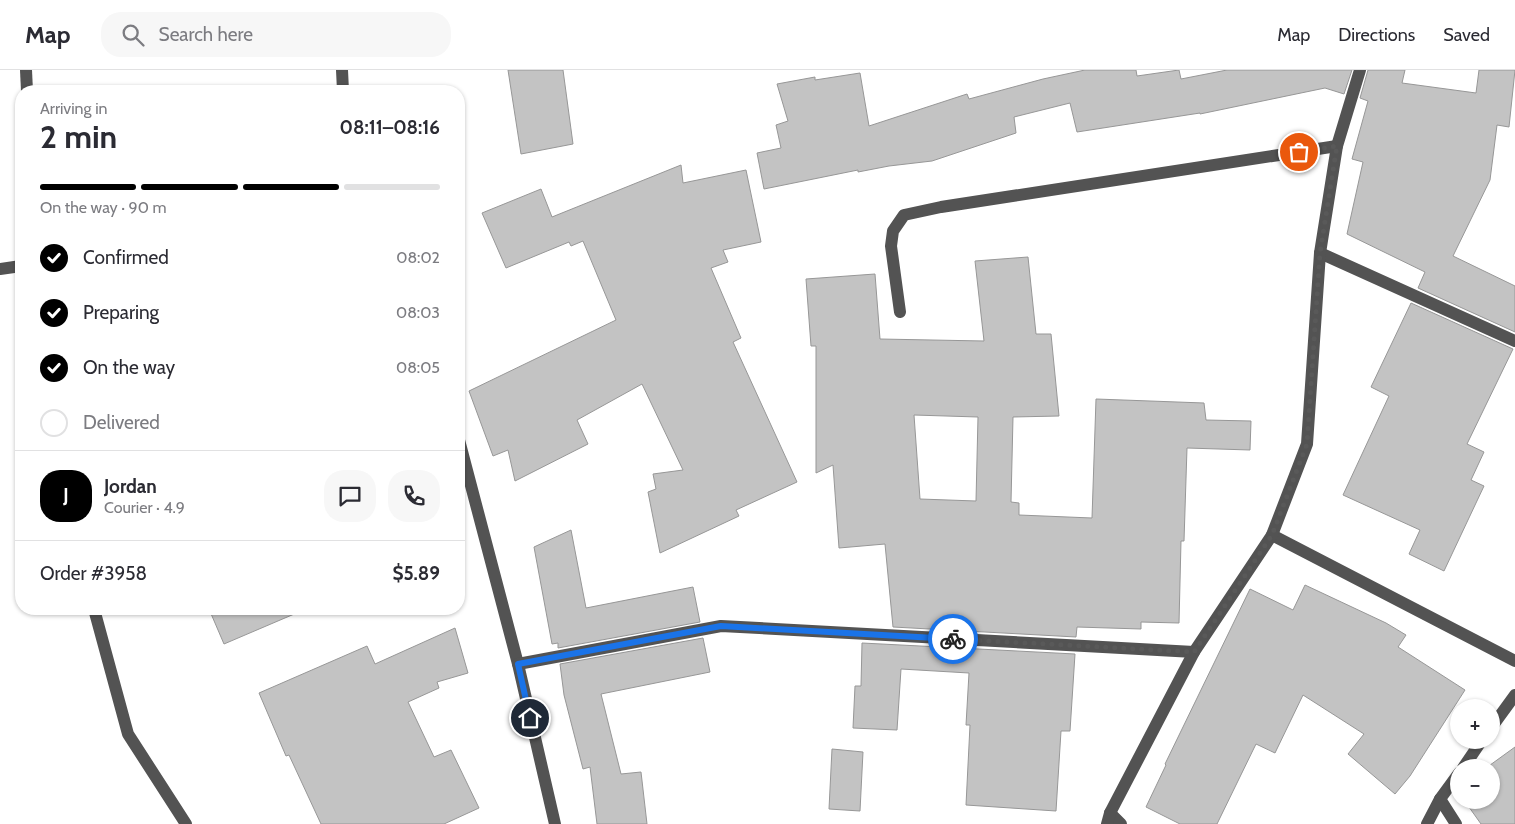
<!DOCTYPE html>
<meta charset="utf-8">
<style>
body{margin:0;font-family:Cabin,sans-serif;background:#f7f7f7;color:#2b2b33;height:100vh;display:flex;flex-direction:column;font-size:19px;white-space:nowrap}
*{box-sizing:border-box;margin:0}
p{font-size:16px;color:#7c7c81}
.icon{flex:none;width:28px;height:28px;fill:none;stroke:currentColor;stroke-width:2;stroke-linecap:round;stroke-linejoin:round}
.map{position:relative;flex:1;overflow:hidden}
.side{position:absolute;left:15px;top:15px;width:450px;height:530px;display:flex;flex-direction:column;background:#fff;border-radius:20px;box-shadow:0 1px 4px #0004}
.side>*{flex:none}
.fabs{position:absolute;left:1450px;top:629px;display:grid;gap:10px}
.fabs a{display:grid;place-items:center;width:50px;height:50px;border-radius:50%;background:#fff;box-shadow:0 1px 4px #0004;font-size:25px}
.pin{position:absolute;display:grid;place-items:center;width:42px;height:42px;color:#fff;margin:-21px;border:2px solid #fff;border-radius:50%;box-shadow:0 1px 5px #0007}
.courier{position:absolute;display:grid;place-items:center;width:50px;height:50px;margin:-25px;border:4px solid #1a73e8;border-radius:50%;background:#fff;color:#222;box-shadow:0 1px 6px #0007}
.summary em{font-style:normal;font-weight:800}
.summary div{display:flex;flex-direction:column-reverse}
.summary{display:flex;align-items:center;justify-content:space-between;height:85px;padding:0 25px}
h1{font-size:32px;font-weight:800;line-height:38px}
.bar{display:grid;grid-template-columns:repeat(4,1fr);gap:8px 5px;align-content:center;height:60px;padding:0 25px}
.bar i{height:6px;border-radius:4px;background:#e1e1e2}
.bar .active{background:#000}
.bar p{grid-column:span 4}
.line{display:flex;align-items:center;gap:12px;padding:0 25px;border-top:1px solid #e1e1e2}
.line div{flex:1}
.round{display:grid;place-items:center;flex:none;width:52px;height:52px;border-radius:20px;background:#f7f7f7}
ol{padding:0 25px;list-style:none}
li{display:flex;align-items:center;gap:15px;height:55px}
li p{margin-inline-start:auto}
li .icon{padding:5px;border-radius:50%;background:#000;color:#fff;stroke-width:4}
li:last-child{color:#7c7c81}
li i{width:28px;height:28px;border:2px solid #e1e1e2;border-radius:50%}
header{display:flex;align-items:center;gap:30px;box-sizing:border-box;height:70px;padding:0 25px;background:#fff;border-bottom:1px solid #e1e1e2}
header strong{font-size:24px}
nav{display:flex;gap:28px;margin-inline-start:auto;font-size:18px}
.search{width:350px;height:45px;background:#f7f7f7;display:flex;align-items:center;gap:12px;box-sizing:border-box;padding:0 18px;border-radius:20px;color:#7c7c81;font-size:19px}
.map>svg:first-child{display:block}
.building{fill:#c3c3c3;stroke:#979797;fill-rule:evenodd}
.lines{fill:none;stroke-linecap:round;stroke-linejoin:round}
.minor{stroke:#535353;stroke-width:12}
.done{stroke:#595959;stroke-width:5;stroke-dasharray:0 9}
.route{stroke:#1a73e8;stroke-width:6}
</style>
<header>
<strong>Map</strong>
<div class="search"><svg class="icon" aria-label="search" viewBox="0 0 24 24"><circle cx="10" cy="10" r="6"/><path d="M15 15l6 6"/></svg>Search here</div>
<nav><a>Map</a><a>Directions</a><a>Saved</a></nav>
</header>
<div class="map">
<svg width="1515" height="754" viewBox="0 0 1515 754">
<rect width="100%" height="100%" fill="#fff"/>
<!-- building -->
<g class="building">
<polygon points="508,0 563,0 573,74 521,84"/>
<polygon points="1085,0 1136,0 1137,6 1179,0 1181,9 1227,0 1352,0 1344,24 1325,18 1200,44 1200,43 1077,62 1070,33 1014,47 1016,63 932,91 889,96 858,102 858,100 764,119 757,83 781,78 776,55 788,51 777,14 815,7 815,10 860,3 869,56 967,24 969,29 1043,9"/>
<polygon points="1368,0 1405,0 1402,13 1476,23 1479,0 1515,0 1509,57 1497,55 1490,110 1453,186 1515,216 1515,262 1418,218 1425,202 1347,164 1363,92 1352,89 1368,31 1360,28"/>
<polygon points="681,95 683,113 746,100 761,172 723,180 728,192 711,198 741,268 733,272 797,412 736,440 739,446 660,483 648,422 656,419 653,404 683,400 642,314 577,350 588,374 515,411 508,380 493,386 469,321 616,250 583,171 571,176 569,172 506,198 482,143 541,119 552,147"/>
<path d="M 1028,187 L 1036,264 L 1051,264 L 1059,346 L 1013,347 L 1011,432 L 1019,433 L 1019,445 L 1092,448 L 1096,329 L 1204,333 L 1206,350 L 1251,351 L 1250,380 L 1187,378 L 1184,471 L 1181,471 L 1179,553 L 1141,552 L 1141,559 L 1077,557 L 1076,567 L 893,557 L 885,474 L 839,478 L 833,395 L 816,403 L 816,276 L 811,276 L 806,209 L 875,204 L 880,269 L 984,271 L 975,191 ZM 914,345 L 978,347 L 976,431 L 920,429 Z"/>
<polygon points="1411,233 1513,279 1467,374 1484,382 1471,410 1484,416 1444,501 1409,484 1420,460 1343,425 1389,326 1371,317"/>
<polygon points="571,460 586,538 693,517 700,552 558,578 558,573 552,574 534,477"/>
<polygon points="1305,515 1386,553 1406,565 1398,577 1465,620 1410,706 1395,724 1348,684 1364,664 1303,625 1275,683 1256,674 1217,754 1180,754 1146,737 1166,695 1165,694 1250,519 1293,540"/>
<polygon points="209,539 306,539 224,574"/>
<polygon points="455,558 468,603 437,612 439,618 408,632 434,687 451,680 479,738 444,754 321,754 289,685 286,686 259,623 367,576 375,594"/>
<polygon points="703,568 710,602 601,624 621,704 641,702 647,754 597,754 590,697 583,699 564,625 560,594"/>
<polygon points="862,573 1075,584 1070,661 1061,661 1056,741 966,735 970,655 966,655 969,603 901,599 897,660 853,658 855,616 861,616"/>
<polygon points="1515,677 1515,754 1481,754 1464,730 1491,730 1491,698 1486,698"/>
<polygon points="832,679 863,682 860,741 829,739"/>
</g>
<g class="lines">
<!-- minor -->
<g class="minor">
<polyline points="26,0 27,21"/>
<polyline points="342,0 343,21"/>
<polyline points="1320,183 1515,271"/>
<polyline points="0,199 21,196"/>
<polyline points="900,242 891,176 893,161 904,145 941,137 1337,76"/>
<polyline points="459,370 518,594 555,754"/>
<polyline points="1272,465 1515,591"/>
<polyline points="94,539 128,664 186,754"/>
<polyline points="518,594 721,556 1194,582"/>
<polyline points="1491,658 1515,625"/>
<polyline points="1463,698 1482,670"/>
<polyline points="1440,729 1456,754"/>
<polyline points="1110,743 1121,754"/>
<polyline points="1107,754 1110,743 1194,582 1272,465 1307,374 1320,183 1337,76 1360,0"/>
<polyline points="1427,754 1440,729 1459,703"/>
</g>
</g>
<g class="lines">
<!-- done -->
<polyline class="done" points="953,569 1194,582 1272,465 1307,374 1320,183 1337,76 1299,82"/>
<!-- route -->
<polyline class="route" points="530,648 518,594 721,556 953,569"/>
</g>
</svg>
<div class="fabs">
<a>+</a>
<a>−</a>
</div>
<div class="pin" style="left:1299px;top:82px;background:#ea580c"><svg class="icon" aria-label="bag" viewBox="0 0 24 24"><path d="M5 8h14l-1 12H6zM9 8a3 3 0 0 1 6 0"/></svg></div>
<div class="pin" style="left:530px;top:648px;background:#1f2937"><svg class="icon" aria-label="home" viewBox="0 0 24 24"><path d="M3 11l9-7 9 7M6 9v11h12V9"/></svg></div>
<div class="courier" style="left:953px;top:569px"><svg class="icon" aria-label="bike" viewBox="0 0 24 24"><circle cx="6" cy="16" r="4"/><circle cx="18" cy="16" r="4"/><path d="M6 16l4-8h5l3 8M10 8l3 8H6M13 5h3"/></svg></div>
<section class="side">
<div class="summary"><div><h1>2 min</h1><p>Arriving in</p></div><em>08:11–08:16</em></div>
<div class="bar"><i class="active"></i><i class="active"></i><i class="active"></i><i></i><p>On the way · 90 m</p></div>
<ol>
<li><svg class="icon" aria-label="check" viewBox="0 0 24 24"><path d="M5 12l5 5 9-10"/></svg>Confirmed<p>08:02</p></li>
<li><svg class="icon" aria-label="check" viewBox="0 0 24 24"><path d="M5 12l5 5 9-10"/></svg>Preparing<p>08:03</p></li>
<li><svg class="icon" aria-label="check" viewBox="0 0 24 24"><path d="M5 12l5 5 9-10"/></svg>On the way<p>08:05</p></li>
<li><i></i>Delivered</li>
</ol>
<div class="line" style="height:90px"><b class="round" style="background:#000;color:#fff">J</b><div><b>Jordan</b><p>Courier · 4.9</p></div><a class="round"><svg class="icon" aria-label="chat" viewBox="0 0 24 24"><path d="M4 5h16v11H9l-5 4z"/></svg></a><a class="round"><svg class="icon" aria-label="phone" viewBox="0 0 24 24"><path d="M5 4h4l2 5-3 2q2 4 5 5l2-3 5 2v4C11 20 4 13 5 4z"/></svg></a></div>
<div class="line" style="height:65px"><div>Order #3958</div><b>$5.89</b></div>
</section>
</div>
